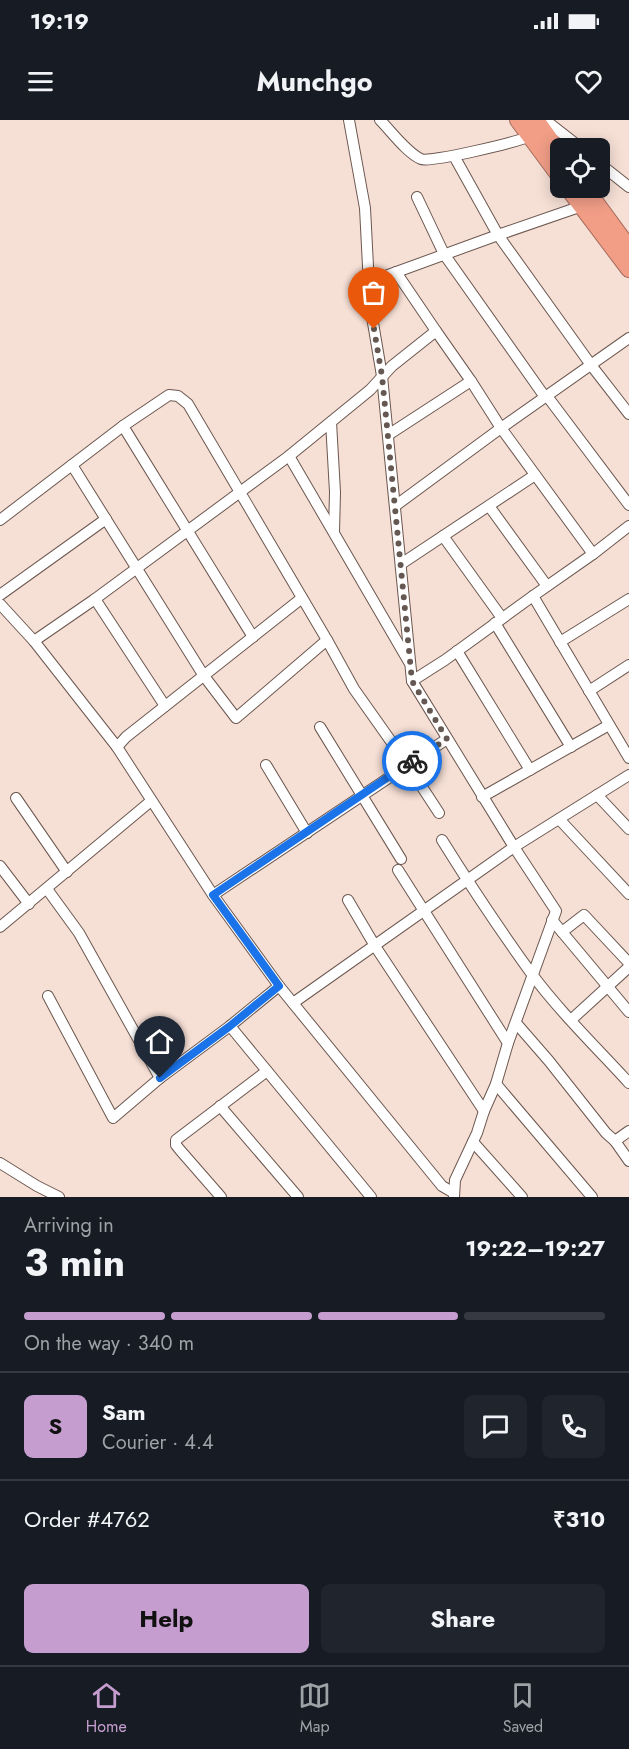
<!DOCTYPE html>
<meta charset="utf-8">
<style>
body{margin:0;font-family:Jost,sans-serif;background:#20242c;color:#f1f3f6;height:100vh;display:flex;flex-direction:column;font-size:22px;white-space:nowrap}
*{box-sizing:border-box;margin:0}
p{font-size:20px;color:#9ea1a6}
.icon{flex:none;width:33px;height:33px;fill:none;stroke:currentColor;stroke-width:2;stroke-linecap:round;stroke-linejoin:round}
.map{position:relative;height:1077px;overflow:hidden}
.panel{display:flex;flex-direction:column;background:#171b24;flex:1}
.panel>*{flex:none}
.buttons{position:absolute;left:550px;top:18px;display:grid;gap:12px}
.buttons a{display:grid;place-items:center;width:60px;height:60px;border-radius:9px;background:#171b24;box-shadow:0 3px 15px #0003;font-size:30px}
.pin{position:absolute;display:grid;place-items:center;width:51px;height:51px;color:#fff;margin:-62px -26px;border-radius:50% 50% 50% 0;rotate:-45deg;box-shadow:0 0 6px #0007}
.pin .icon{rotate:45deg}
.courier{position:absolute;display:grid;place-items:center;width:60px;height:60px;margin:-30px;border:4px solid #1a73e8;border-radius:50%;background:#fff;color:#222;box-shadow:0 2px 8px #0007}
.overview em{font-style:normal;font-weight:700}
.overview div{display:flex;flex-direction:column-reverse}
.overview{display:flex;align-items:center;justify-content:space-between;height:102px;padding:0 24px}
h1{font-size:39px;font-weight:700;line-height:45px}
.bar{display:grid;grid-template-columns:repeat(4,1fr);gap:9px 6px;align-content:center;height:72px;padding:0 24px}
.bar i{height:8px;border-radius:4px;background:#363941}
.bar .current{background:#c59dce}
.bar p{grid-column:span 4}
.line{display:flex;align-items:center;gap:15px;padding:0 24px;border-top:2px solid #363941}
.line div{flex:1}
.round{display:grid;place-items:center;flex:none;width:63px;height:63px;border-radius:9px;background:#20242c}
.primary-button{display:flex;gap:12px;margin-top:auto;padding:12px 24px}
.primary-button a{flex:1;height:69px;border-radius:9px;background:#c59dce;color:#111;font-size:24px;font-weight:700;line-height:69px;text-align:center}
.primary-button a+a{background:#20242c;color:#f1f3f6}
.status{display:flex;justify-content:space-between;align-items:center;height:42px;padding:0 30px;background:#171b24;direction:ltr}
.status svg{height:16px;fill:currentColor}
header{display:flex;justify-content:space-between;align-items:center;height:78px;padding:0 24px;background:#171b24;font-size:27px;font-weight:700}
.tabs{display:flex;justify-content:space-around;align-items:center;height:84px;border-top:2px solid #363941;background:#171b24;font-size:16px;color:#9ea1a6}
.tabs a{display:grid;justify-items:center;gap:3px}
.tabs .current{color:#c59dce}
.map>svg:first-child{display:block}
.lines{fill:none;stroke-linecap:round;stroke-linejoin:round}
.minor-casing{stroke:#6b574f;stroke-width:12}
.highway-casing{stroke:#a56c5c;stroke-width:18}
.minor{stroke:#fff;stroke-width:10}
.highway{stroke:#f29e87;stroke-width:16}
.done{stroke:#655852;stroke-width:6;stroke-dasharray:0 10.8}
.route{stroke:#1a73e8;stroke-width:8}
</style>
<div class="status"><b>19:19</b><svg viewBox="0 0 49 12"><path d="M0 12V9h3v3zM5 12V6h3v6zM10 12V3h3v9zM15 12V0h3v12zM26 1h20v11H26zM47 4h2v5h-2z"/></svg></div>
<header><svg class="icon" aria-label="menu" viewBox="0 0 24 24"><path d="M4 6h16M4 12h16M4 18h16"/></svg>Munchgo<svg class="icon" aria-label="heart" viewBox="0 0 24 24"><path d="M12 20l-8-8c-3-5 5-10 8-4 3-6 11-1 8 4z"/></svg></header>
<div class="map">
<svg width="629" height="1077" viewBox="0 0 629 1077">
<rect width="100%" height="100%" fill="#f6dfd5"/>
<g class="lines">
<defs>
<g id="minor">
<polyline points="349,0 365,88 370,185 382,256 412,561 514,727 556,791 508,923 496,964 484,991 477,1013 455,1060 454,1077"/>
<path d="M 380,0 C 391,11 407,33 421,39 C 430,43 518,22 530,16 C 537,13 543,7 549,3 L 581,28"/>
<polyline points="600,44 629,67"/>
<polyline points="417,77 444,134 545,277"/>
<polyline points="582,86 498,115 591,245 629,294"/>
<polyline points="396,152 436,211"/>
<polyline points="369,162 498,115 454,36"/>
<polyline points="547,276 629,385"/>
<polyline points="331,302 335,372 334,412"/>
<polyline points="123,306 253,517"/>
<polyline points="388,315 471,261"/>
<polyline points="289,336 409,542"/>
<polyline points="72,345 204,556 236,598 327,520 354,569 407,644 439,693"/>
<polyline points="395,386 501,308 629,218"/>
<polyline points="489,386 547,466"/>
<polyline points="0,400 123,306 169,275 178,276 188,284 327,520"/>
<polyline points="443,416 502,498"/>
<polyline points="401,444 535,355"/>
<polyline points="0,475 106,399"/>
<polyline points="533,476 629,638"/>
<polyline points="95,479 165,586"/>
<polyline points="0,484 34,521 117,627 213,775 279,866 442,1066 454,1073"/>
<polyline points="495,503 571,627"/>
<polyline points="34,521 95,479 289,336 370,270 392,246 436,211 471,261 501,308 593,434"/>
<polyline points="560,522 629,479"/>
<polyline points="457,531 530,650"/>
<polyline points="412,561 445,540 533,476 593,434 629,406"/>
<polyline points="589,571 629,545"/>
<polyline points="320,607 401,739"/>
<polyline points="117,627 126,617 302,478"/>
<polyline points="266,645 307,713"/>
<polyline points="597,675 629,709"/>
<polyline points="482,677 609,605"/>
<polyline points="16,678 67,752"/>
<polyline points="559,699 629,774"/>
<path d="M 442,720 C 470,765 500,810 531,853 C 560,892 596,927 629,963"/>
<polyline points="0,746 29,784"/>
<polyline points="398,750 508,923"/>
<polyline points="47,769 79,813 160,958"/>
<polyline points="213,775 447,619"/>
<polyline points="348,780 375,826 484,991"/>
<polyline points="552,800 629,892"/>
<polyline points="0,807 151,681"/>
<polyline points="562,812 584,795 629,843"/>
<polyline points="48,876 113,998 160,958 230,906 279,866"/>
<polyline points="293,883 514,727 629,655"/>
<polyline points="571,900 629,847"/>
<polyline points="516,903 549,941 606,1013 615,1021"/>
<polyline points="230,906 371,1077"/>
<polyline points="496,964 592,1077"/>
<polyline points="220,986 298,1077"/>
<polyline points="629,1011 615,1021 629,1041"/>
<polyline points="473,1022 522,1077"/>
<polyline points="0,1043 37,1066 59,1077"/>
<polyline points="221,1077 180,1030 176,1025 176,1020 267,951"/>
</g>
<g id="highway">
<polyline points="518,0 561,58"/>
<polyline points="536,0 561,35"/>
<polyline points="568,68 629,149"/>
<polyline points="585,68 629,128"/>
</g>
</defs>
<!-- minor casing -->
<use href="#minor" class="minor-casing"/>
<!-- highway casing -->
<use href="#highway" class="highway-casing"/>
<!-- minor -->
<use href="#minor" class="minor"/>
<!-- highway -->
<use href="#highway" class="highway"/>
</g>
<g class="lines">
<!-- done -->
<polyline class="done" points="374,209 382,256 412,561 447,619 412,641"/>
<!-- route -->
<polyline class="route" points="160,958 230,906 279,866 213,775 412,641"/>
</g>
</svg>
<div class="buttons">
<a><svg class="icon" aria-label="locate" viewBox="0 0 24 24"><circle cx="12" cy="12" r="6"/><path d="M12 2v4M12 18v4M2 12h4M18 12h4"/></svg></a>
</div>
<div class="pin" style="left:374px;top:209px;background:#ea580c"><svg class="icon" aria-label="bag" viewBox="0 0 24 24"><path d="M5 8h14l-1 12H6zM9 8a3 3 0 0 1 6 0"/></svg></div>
<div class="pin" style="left:160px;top:958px;background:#1f2937"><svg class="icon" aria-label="home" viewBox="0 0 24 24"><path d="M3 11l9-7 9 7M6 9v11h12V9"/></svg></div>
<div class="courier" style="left:412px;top:641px"><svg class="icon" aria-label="bike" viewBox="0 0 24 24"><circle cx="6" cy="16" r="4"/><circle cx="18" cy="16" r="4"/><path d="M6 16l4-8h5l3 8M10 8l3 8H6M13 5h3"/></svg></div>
</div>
<section class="panel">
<div class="overview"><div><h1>3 min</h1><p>Arriving in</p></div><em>19:22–19:27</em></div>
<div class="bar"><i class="current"></i><i class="current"></i><i class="current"></i><i></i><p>On the way · 340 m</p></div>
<div class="line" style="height:108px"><b class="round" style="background:#c59dce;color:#111">S</b><div><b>Sam</b><p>Courier · 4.4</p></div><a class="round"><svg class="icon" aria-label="chat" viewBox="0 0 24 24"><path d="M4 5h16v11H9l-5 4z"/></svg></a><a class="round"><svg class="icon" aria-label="phone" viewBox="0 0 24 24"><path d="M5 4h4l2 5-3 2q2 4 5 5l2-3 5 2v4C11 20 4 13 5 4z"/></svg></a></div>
<div class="line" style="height:78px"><div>Order #4762</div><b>₹310</b></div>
<div class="primary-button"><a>Help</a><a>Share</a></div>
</section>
<nav class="tabs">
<a class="current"><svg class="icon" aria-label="home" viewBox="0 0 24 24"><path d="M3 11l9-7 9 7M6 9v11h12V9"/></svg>Home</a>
<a><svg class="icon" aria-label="map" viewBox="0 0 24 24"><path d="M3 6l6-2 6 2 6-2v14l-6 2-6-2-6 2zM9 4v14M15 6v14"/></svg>Map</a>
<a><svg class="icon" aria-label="saved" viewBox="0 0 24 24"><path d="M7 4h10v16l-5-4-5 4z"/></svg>Saved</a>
</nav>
